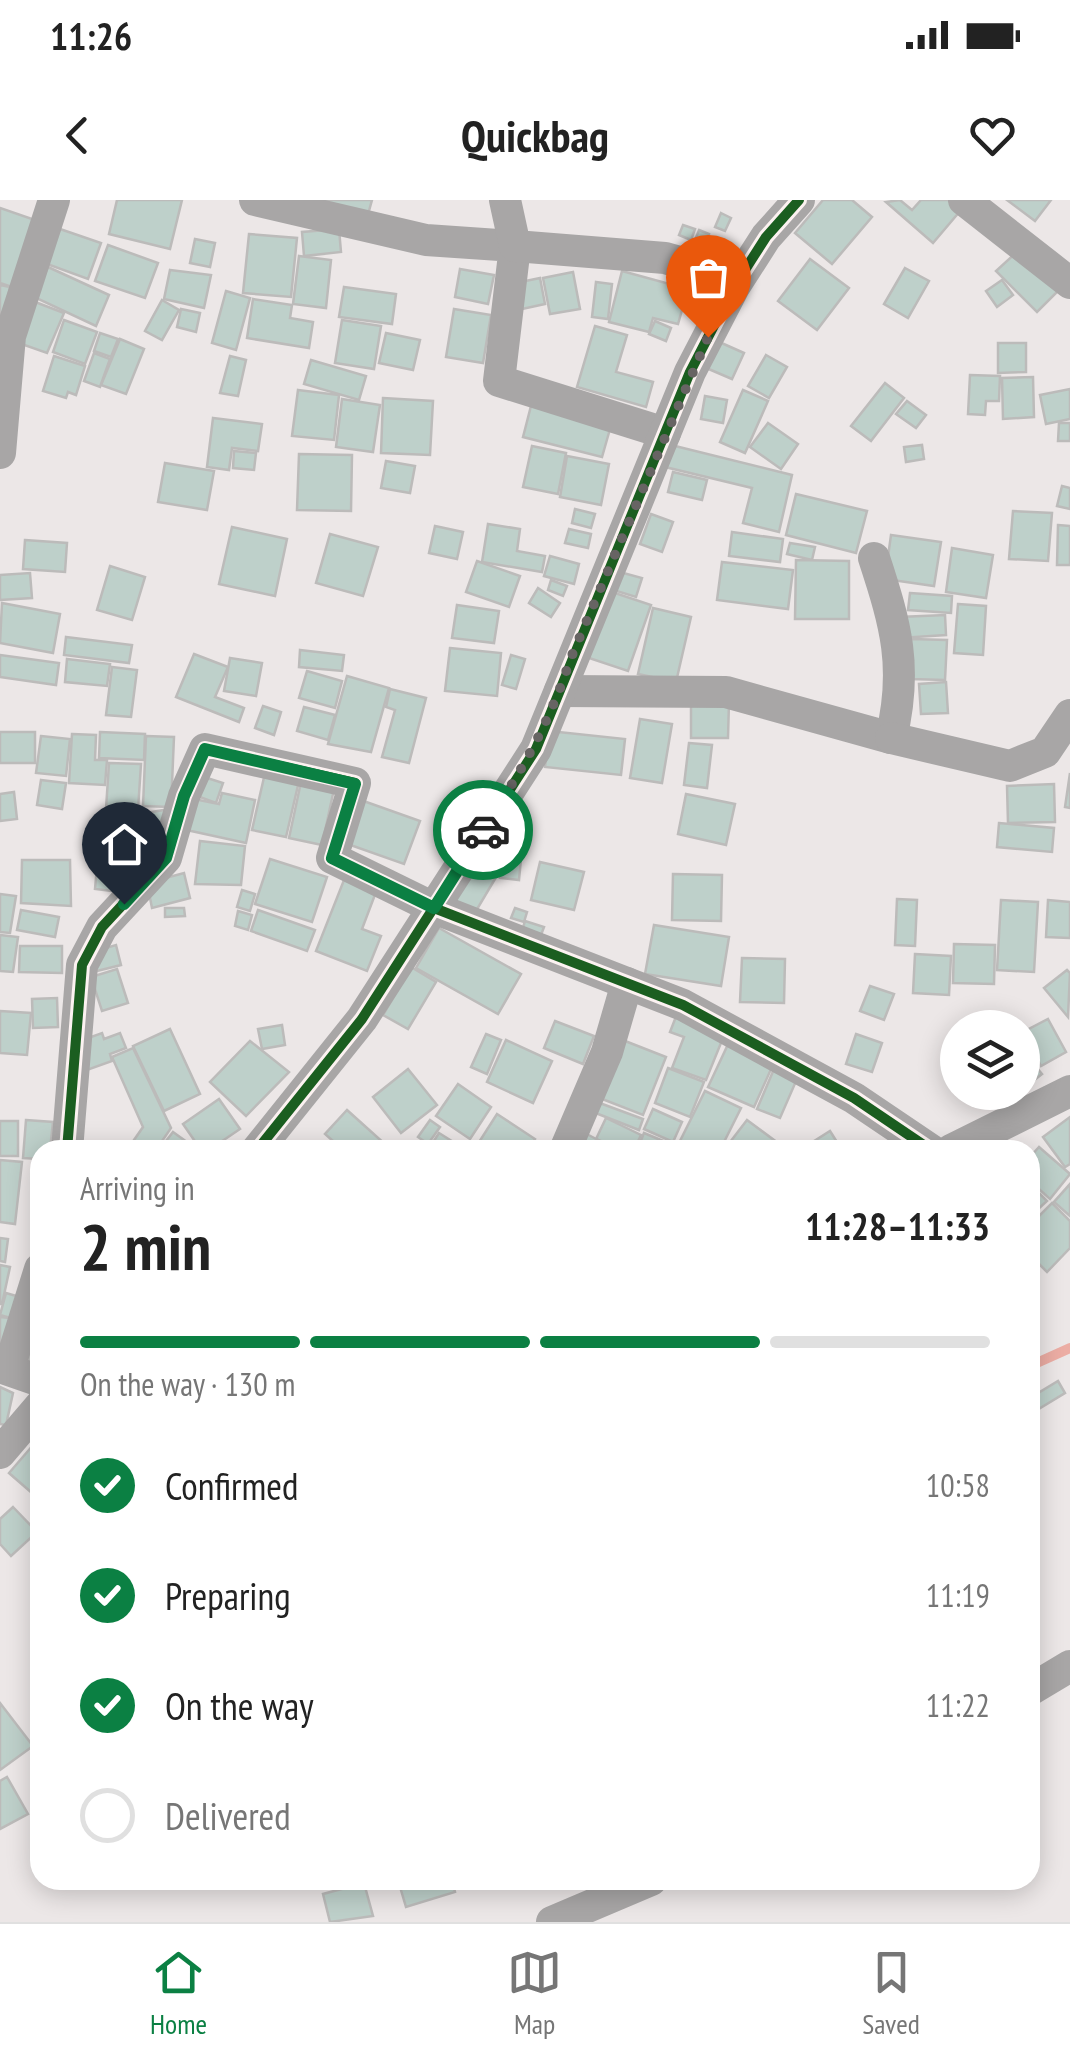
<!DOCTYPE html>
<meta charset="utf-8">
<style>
body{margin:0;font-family:"PT Sans Narrow",sans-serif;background:#f2f2f2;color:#222;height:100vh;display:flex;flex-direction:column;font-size:38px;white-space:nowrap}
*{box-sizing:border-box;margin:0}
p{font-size:32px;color:#767676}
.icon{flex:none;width:55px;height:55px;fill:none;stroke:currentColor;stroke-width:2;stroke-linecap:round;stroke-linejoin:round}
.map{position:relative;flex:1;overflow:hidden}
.drawer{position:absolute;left:30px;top:940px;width:1010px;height:750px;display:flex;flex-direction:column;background:#fff;border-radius:30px;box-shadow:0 5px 25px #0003}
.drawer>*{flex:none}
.controls{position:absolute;left:940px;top:810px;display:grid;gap:20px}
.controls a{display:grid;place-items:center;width:100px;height:100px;border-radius:50%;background:#fff;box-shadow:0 5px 25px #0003;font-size:50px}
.pin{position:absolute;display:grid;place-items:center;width:85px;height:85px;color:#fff;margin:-102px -42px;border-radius:50% 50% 50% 0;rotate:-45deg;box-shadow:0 0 10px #0007}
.pin .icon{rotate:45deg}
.courier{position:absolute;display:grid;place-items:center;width:100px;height:100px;margin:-50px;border:8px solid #0b8043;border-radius:50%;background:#fff;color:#222;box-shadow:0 2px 12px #0007}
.overview em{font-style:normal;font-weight:700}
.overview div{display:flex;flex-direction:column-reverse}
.overview{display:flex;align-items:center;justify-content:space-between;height:170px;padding:0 50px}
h1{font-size:65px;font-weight:700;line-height:75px}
.bar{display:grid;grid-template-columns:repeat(4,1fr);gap:15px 10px;align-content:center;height:120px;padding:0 50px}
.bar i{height:12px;border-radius:8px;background:#e0e0e0}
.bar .selected{background:#0b8043}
.bar p{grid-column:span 4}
ol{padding:0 50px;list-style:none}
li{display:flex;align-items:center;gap:30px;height:110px}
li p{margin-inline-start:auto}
li .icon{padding:10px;border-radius:50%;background:#0b8043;color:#fff;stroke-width:4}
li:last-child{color:#767676}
li i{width:55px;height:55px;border:5px solid #e0e0e0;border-radius:50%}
.status{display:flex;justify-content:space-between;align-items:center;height:70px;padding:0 50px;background:#fff;direction:ltr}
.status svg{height:28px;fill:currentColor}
header{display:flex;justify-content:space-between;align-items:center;height:130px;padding:0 50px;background:#fff;font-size:45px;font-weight:700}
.dock{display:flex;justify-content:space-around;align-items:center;height:140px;border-top:2px solid #e0e0e0;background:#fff;font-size:28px;color:#767676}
.dock a{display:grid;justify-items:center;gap:5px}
.dock .selected{color:#0b8043}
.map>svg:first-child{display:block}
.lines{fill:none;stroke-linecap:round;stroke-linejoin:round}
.stream{stroke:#ecada4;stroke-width:10}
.building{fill:#bed0ca;stroke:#bcbbba;stroke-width:2.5}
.street{stroke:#a8a6a6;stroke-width:32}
.cycleway-casing{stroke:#fcf2f1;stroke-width:16}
.cycleway{stroke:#1b5e20;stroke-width:10}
.done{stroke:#676463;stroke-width:10;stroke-dasharray:0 18}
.route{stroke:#0b8043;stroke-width:12}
</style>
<div class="status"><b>11:26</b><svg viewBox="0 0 49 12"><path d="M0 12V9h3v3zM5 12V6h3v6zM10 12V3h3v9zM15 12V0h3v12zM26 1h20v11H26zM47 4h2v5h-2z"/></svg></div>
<header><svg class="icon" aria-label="back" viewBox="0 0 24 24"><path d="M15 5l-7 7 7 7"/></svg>Quickbag<svg class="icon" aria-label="heart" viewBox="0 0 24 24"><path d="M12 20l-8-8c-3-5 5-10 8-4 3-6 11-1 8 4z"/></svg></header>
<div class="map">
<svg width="1070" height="1722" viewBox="0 0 1070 1722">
<rect width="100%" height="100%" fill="#ece7e7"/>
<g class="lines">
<!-- stream -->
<polyline class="stream" points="1030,1166 1070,1148"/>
</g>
<!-- building -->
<g class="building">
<polygon points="117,0 182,0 170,49 109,34"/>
<polygon points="308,0 372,0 367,18"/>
<polygon points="823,0 852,0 872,17 832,64 795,33"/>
<polygon points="900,0 912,10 921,0 948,0 961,10 933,43 886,2"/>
<polygon points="1007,0 1051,0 1035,21"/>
<polygon points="0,8 35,20 12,87 0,83"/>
<polygon points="721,13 731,18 725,31 715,27"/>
<polygon points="683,25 695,29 691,40 679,35"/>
<polygon points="60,29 101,43 88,79 47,64"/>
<polygon points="339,29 341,52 304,56 302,32"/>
<polygon points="699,30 709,34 706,44 695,40"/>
<polygon points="249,34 297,38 291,97 243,93"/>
<polygon points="195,39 215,43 210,67 190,63"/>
<polygon points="108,45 158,63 145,98 95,81"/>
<polygon points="1019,50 1059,90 1037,112 996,71"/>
<polygon points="299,56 331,60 326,108 293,104"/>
<polygon points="810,59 849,88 817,130 778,101"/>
<polygon points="48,67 109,95 96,126 34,97"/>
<polygon points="905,68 929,81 908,118 884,104"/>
<polygon points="460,69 494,75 488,104 455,97"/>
<polygon points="170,70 211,75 204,108 164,99"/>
<polygon points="622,71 688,89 678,124 653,118 649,132 609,122"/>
<polygon points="573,72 580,109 550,114 543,78"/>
<polygon points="540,78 545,104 522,109 516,83"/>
<polygon points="1002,80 1013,95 997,107 986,91"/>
<polygon points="596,82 612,84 608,119 592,117"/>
<polygon points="0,85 10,87 0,144"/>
<polygon points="344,87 396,94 392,124 339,117"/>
<polygon points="226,91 250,98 236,150 212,143"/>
<polygon points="253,99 292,105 290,118 313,122 309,148 247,138"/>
<polygon points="30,100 64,113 47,153 13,141"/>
<polygon points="162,100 179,110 162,140 145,131"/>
<polygon points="181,109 200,113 196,132 177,127"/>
<polygon points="454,109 491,115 483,163 446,157"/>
<polygon points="64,120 97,132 85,164 53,152"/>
<polygon points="342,120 381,126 374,169 335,163"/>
<polygon points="655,121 671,128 666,141 649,134"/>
<polygon points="595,126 627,135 616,172 653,182 646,207 577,187"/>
<polygon points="100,133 118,139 111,157 94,151"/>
<polygon points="386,133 420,140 413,170 379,163"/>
<polygon points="708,137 744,153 732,179 697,164"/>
<polygon points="120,139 144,149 126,194 101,185"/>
<polygon points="998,143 1026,143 1026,172 998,173"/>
<polygon points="94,153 110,159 100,187 84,181"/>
<polygon points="766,155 787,167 769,198 748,186"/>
<polygon points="54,156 85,166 76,195 68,192 66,198 43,191"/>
<polygon points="230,156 246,160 238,196 220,193"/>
<polygon points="311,160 366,176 359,200 304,184"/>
<polygon points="970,175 1000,176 999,201 986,201 985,215 968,214"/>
<polygon points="1033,177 1034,217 1003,219 1002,178"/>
<polygon points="885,183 904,198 871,241 851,226"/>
<polygon points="1070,189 1070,219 1046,224 1040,195"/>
<polygon points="298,190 339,195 334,240 292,236"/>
<polygon points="743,190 768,201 745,253 720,242"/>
<polygon points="705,196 727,200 723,223 701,219"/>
<polygon points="383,198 433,201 430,255 381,253"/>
<polygon points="342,199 380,205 373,252 336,247"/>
<polygon points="907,201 926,215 916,228 896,214"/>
<polygon points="532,202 612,222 602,257 523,237"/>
<polygon points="213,218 262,224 258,251 232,248 229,270 207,267"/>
<polygon points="768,223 798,244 781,269 750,247"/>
<polygon points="1059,223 1070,223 1070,241 1058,241"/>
<polygon points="667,244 792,275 779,332 743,323 752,288 661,266"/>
<polygon points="922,245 924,259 906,262 904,247"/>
<polygon points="532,246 566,253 558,294 523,287"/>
<polygon points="234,251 256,253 254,270 233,268"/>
<polygon points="299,254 352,255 351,311 297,310"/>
<polygon points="567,256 609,264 601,305 560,297"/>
<polygon points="386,261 415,266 410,293 381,288"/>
<polygon points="165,263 214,271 207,310 158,302"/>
<polygon points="673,272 707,280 702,300 668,292"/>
<polygon points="1062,286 1070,288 1070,309 1057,306"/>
<polygon points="796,294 867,311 856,353 786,335"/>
<polygon points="575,309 595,314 591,328 572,323"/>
<polygon points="1013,311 1052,313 1048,361 1009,359"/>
<polygon points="651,314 673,322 662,352 640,344"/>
<polygon points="488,324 520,329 517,351 545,356 542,372 482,362"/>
<polygon points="1058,325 1070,326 1070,365 1057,365"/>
<polygon points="435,326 463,332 457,359 429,353"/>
<polygon points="232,327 287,339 275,396 219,384"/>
<polygon points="569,329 591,334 588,348 565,343"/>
<polygon points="732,332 783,339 780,362 729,356"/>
<polygon points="330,334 378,347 363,396 316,383"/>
<polygon points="891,335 941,342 934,386 885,379"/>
<polygon points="25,340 67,343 65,372 23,369"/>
<polygon points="790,343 815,347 812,360 787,354"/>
<polygon points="952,348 993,355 986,398 946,392"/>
<polygon points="550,356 579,364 574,384 544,376"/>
<polygon points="796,360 849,361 849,419 795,419"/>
<polygon points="477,361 520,376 509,407 466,392"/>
<polygon points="722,362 793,370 788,409 717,400"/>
<polygon points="110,366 145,377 132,420 97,410"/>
<polygon points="616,371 642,378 636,397 610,389"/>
<polygon points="30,373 32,398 0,400 0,375"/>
<polygon points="551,380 567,386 563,396 548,390"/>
<polygon points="538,388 560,403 551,417 529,403"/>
<polygon points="603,389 651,405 628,471 580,455"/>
<polygon points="910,393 952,396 951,413 908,410"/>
<polygon points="2,403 60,414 53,453 0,443"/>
<polygon points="958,404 986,406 983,455 954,453"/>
<polygon points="457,405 499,411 494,443 452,438"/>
<polygon points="653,408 691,417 676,482 638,474"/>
<polygon points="945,415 946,435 900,438 899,417"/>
<polygon points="66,437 132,445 129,463 64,455"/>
<polygon points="911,439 947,440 945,480 910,479"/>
<polygon points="450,448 501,453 497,496 445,491"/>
<polygon points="300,450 344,455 342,471 299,467"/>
<polygon points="194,454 228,467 215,497 244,508 239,522 176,497"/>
<polygon points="0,455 59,463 56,485 0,477"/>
<polygon points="511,455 525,459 516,489 502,485"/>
<polygon points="230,458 262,463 256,496 224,491"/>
<polygon points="67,459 110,464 107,486 65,482"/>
<polygon points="112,467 137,470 131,517 106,515"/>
<polygon points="307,471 342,481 335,508 299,498"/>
<polygon points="347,476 389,488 371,552 328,544"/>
<polygon points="946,482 948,513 921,514 919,484"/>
<polygon points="390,489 426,498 409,563 382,557 395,510 386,507"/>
<polygon points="691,502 729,502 728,538 691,538"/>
<polygon points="263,506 281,512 274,535 255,528"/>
<polygon points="304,507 335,515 328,540 297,531"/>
<polygon points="640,519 672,524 662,583 630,578"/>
<polygon points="549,531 625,539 621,575 545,567"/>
<rect x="0" y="532" width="35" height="31"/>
<polygon points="100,532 145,534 144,560 99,558"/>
<polygon points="72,534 96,535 95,560 107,560 105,585 69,583"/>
<polygon points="41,536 70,539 66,576 36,573"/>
<polygon points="146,536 174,537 171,607 143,606"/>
<polygon points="689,543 712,545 707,588 684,585"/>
<polygon points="109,563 141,564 138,610 106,609"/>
<polygon points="265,573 299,581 286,637 252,630"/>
<polygon points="1070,573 1070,608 1065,607"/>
<polygon points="204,577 223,583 216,603 197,596"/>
<polygon points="41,580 66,583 62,609 37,605"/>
<polygon points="301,582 334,589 322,645 289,638"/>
<polygon points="1054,584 1055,622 1008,623 1007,586"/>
<polygon points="14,592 17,619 0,621 0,594"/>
<polygon points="222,593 255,600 246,643 182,629 189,598 219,604"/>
<polygon points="686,594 735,604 726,645 678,634"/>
<polygon points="355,598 420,621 404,664 339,641"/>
<polygon points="164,610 167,626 111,636 108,619"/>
<polygon points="999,623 1054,628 1052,652 997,647"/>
<polygon points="200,641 245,646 241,685 195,684"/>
<polygon points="502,658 521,659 519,680 500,678"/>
<polygon points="270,659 327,677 312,722 255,704"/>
<polygon points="22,660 70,660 71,706 21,703"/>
<polygon points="477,662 498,674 470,721 449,708"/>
<polygon points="540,662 584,672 574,710 531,700"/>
<polygon points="97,667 123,670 121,692 95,689"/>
<polygon points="184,673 190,698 152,708 147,683"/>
<polygon points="673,674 722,675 721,721 672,720"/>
<polygon points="344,680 376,692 362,729 381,736 367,771 316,751"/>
<polygon points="242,690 255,694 250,711 237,707"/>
<polygon points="0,694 16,696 10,733 0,732"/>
<polygon points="897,699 917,700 915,746 895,745"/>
<polygon points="1001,700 1038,702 1034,772 997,770"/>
<polygon points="1048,700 1070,702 1070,738 1046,737"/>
<polygon points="165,708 184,708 185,716 165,717"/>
<polygon points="515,708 527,712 524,722 511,718"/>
<polygon points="21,710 59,717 55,737 17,730"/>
<polygon points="258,710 315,730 307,751 251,731"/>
<polygon points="238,711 252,715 248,730 235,726"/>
<polygon points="525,721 544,727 538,743 520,738"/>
<polygon points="654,725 729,737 721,786 645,774"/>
<polygon points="439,728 521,774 498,814 416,768"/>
<polygon points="0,735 18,737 13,772 0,771"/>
<polygon points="954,744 995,745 994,784 953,783"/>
<polygon points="116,745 121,765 97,771 92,752"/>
<polygon points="20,746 62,746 62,773 19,772"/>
<polygon points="915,754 951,756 949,795 913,793"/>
<polygon points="742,758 785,759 784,803 740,802"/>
<polygon points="411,767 436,782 408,829 383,815"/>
<polygon points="117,769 128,803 102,811 91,777"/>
<polygon points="1067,770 1070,773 1068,817 1044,788"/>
<polygon points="870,786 894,794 884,820 860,811"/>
<polygon points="57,798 58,827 33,828 32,799"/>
<polygon points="0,811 31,813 27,855 0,853"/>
<polygon points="677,814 725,833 706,880 672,868 684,837 670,832"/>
<polygon points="1048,819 1066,852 1041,866 1023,832"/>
<polygon points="555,821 594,836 583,864 544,848"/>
<polygon points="282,825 285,845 262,849 258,829"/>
<polygon points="170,829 200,894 164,911 133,846"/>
<polygon points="102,833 104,839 120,833 126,848 110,854 112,861 87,870 77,842"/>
<polygon points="486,834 501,840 487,874 471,867"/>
<polygon points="856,834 882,843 872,872 846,864"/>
<polygon points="731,838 776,858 754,907 708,887"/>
<polygon points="620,839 666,857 643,915 597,897"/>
<polygon points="506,840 552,861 533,903 487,882"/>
<polygon points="250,841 289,872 246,916 210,882"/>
<polygon points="133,848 171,928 156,950 127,950 143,927 112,857"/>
<polygon points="1022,850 1042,874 1024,888 1022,886"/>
<polygon points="777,862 800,872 780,918 757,909"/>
<polygon points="668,868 704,882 690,917 655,903"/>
<polygon points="408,869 437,905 401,933 373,897"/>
<polygon points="458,884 491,907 470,939 436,916"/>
<polygon points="705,891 741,908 720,950 687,950 678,945"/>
<polygon points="219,899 240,929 209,950 201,950 183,924"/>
<polygon points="597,902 643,919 639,930 593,912"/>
<polygon points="653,909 682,922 673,942 644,929"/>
<polygon points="347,910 386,945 381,950 343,950 325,934"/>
<polygon points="497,914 535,939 528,950 474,950"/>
<polygon points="1070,917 1070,964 1065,967 1043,937"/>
<polygon points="606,918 641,935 634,950 621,950 596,939"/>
<polygon points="26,920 53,922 50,950 40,950 40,959 23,958"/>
<polygon points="430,920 440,927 428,944 418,937"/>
<polygon points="747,920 782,946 780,950 724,950"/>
<rect x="0" y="921" width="18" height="35"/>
<polygon points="581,931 617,950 571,950"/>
<polygon points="830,931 842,950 800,950"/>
<polygon points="173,932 198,950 159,950"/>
<polygon points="439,933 466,950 428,950"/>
<polygon points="644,933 673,945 671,950 637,950"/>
<polygon points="1039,947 1070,974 1050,999 1030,981 1030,957"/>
<polygon points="0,960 22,962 15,1024 0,1022"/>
<polygon points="1030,984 1047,1001 1036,1011 1030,1005"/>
<polygon points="1070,984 1070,1016 1054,1002"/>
<polygon points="1052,1003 1070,1021 1070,1048 1047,1072 1030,1055 1030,1025"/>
<polygon points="0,1038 8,1039 5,1062 0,1061"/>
<polygon points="0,1065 10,1067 2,1104 0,1104"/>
<polygon points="6,1093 27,1099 21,1121 0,1115"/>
<polygon points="0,1117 10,1118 0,1150"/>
<polygon points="34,1145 40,1147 40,1165 28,1160"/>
<polygon points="1058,1181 1065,1193 1037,1210 1030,1198"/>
<polygon points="0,1187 13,1193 6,1225 0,1224"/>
<polygon points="40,1237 40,1300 9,1273"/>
<polygon points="13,1307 37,1332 11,1356 0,1344 0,1319"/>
<polygon points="0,1503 33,1546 0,1570"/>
<polygon points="7,1577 28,1614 0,1629 0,1581"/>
<polygon points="398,1680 452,1680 455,1692 406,1707"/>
<polygon points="364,1683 373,1716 330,1722 323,1694"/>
</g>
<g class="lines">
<!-- street -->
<g class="street">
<polyline points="255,0 426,40 515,46 499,181 665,233"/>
<polyline points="505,0 515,46 665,58 697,67 726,101"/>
<polyline points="964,0 1070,83"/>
<polyline points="0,253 10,136 54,0"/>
<path d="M 560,491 L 726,492 L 891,538 C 908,468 896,425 874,358"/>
<polyline points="891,538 1010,566 1045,552 1070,515"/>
<polyline points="67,950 82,765 102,727 166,658 184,596 205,549 355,583 332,658 434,708 683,805 854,898 931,950"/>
<polyline points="257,950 362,819 536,549 690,172 734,87 766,37 799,0"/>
<polyline points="565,950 607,852 627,783"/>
<polyline points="951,950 1070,891"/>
<polyline points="0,1167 40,1181"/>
<polyline points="9,1168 40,1069"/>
<polyline points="0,1253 40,1206"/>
<polyline points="1030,1490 1070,1466"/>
<polyline points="552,1722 651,1680"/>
</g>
<defs>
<g id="cycleway">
<polyline points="67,950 82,765 102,727 166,658 184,596 205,549 355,583 332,658 434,708 683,805 854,898 931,950"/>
<polyline points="257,950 362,819 536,549 690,172 734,87 766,37 799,0"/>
</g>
</defs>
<!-- cycleway casing -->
<use href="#cycleway" class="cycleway-casing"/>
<!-- cycleway -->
<use href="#cycleway" class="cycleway"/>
</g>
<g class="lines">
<!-- done -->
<path class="done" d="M 483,630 C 519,575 550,523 570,460 L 708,137"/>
<!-- route -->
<polyline class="route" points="124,704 166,658 184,596 205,549 355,584 332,658 434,708 483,630"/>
</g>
</svg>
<div class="controls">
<a><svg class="icon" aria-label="layers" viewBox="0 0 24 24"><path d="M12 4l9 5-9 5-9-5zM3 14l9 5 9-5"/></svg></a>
</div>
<div class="pin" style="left:708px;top:137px;background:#ea580c"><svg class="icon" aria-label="bag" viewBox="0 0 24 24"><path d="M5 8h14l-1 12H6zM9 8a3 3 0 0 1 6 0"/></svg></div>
<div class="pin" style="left:124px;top:704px;background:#1f2937"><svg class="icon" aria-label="home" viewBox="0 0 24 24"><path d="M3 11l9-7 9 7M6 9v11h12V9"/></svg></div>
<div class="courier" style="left:483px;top:630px"><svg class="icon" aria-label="car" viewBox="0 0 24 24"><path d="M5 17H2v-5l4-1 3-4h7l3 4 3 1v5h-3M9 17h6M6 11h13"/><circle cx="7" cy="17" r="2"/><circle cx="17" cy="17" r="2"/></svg></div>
<section class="drawer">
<div class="overview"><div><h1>2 min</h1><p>Arriving in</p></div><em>11:28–11:33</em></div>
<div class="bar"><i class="selected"></i><i class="selected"></i><i class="selected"></i><i></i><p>On the way · 130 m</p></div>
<ol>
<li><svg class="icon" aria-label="check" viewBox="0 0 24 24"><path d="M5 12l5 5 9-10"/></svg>Confirmed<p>10:58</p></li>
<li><svg class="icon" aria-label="check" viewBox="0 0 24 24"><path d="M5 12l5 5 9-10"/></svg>Preparing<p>11:19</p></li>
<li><svg class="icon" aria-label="check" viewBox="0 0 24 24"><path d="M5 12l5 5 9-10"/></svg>On the way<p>11:22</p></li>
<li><i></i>Delivered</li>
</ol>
</section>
</div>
<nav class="dock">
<a class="selected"><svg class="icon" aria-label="home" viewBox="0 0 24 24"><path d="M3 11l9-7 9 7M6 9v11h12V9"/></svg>Home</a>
<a><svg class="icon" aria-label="map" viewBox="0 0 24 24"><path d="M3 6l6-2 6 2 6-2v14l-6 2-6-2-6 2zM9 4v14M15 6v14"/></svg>Map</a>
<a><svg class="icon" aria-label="saved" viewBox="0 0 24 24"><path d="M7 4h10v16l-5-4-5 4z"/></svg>Saved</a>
</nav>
